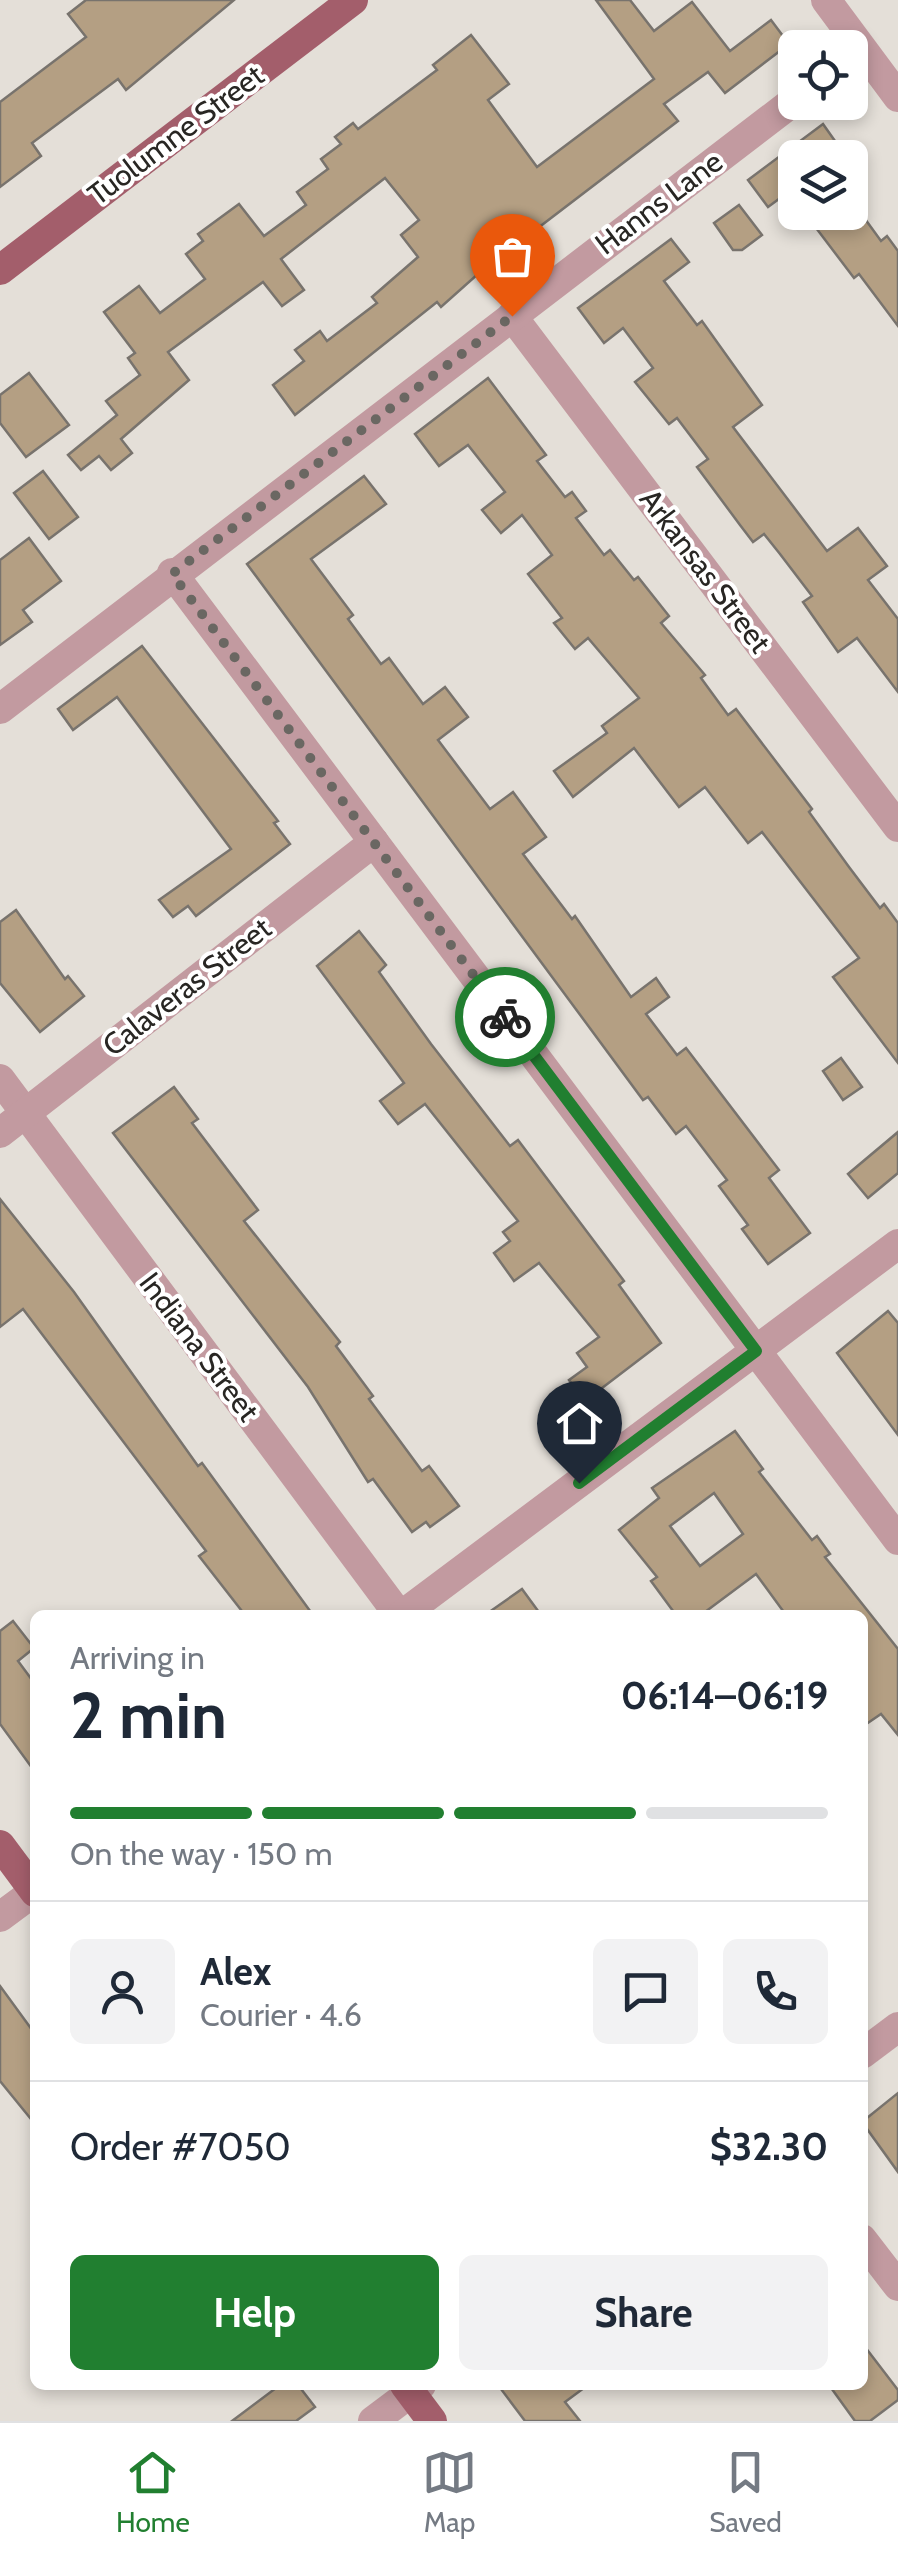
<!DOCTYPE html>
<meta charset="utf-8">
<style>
body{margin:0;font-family:Cabin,sans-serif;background:#f2f2f3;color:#1f2937;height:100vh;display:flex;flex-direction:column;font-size:38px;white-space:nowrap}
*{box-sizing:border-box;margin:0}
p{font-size:32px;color:#747a83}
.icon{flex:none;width:55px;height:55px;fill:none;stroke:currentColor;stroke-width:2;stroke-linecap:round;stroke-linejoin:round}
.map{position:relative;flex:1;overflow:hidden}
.details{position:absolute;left:30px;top:1610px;width:838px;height:780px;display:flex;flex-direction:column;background:#fff;border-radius:15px;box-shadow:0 5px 15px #0003}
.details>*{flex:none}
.fabs{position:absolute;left:778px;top:30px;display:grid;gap:20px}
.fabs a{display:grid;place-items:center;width:90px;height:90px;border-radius:15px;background:#fff;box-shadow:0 5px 15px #0003;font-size:50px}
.pin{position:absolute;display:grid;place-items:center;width:85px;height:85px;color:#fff;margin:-102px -42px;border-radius:50% 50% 50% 0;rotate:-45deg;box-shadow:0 0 10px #0007}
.pin .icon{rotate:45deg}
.courier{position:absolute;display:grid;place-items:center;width:100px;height:100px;margin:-50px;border:8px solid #217f30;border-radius:50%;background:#fff;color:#222;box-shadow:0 2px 12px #0007}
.headline em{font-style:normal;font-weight:700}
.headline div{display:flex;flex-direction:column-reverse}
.headline{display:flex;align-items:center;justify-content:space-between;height:170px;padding:0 40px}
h1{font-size:65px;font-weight:700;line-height:75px}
.bar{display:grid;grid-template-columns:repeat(4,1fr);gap:15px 10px;align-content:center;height:120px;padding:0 40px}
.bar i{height:12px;border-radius:8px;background:#e0e1e3}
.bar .active{background:#217f30}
.bar p{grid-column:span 4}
.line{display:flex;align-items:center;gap:25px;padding:0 40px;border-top:2px solid #e0e1e3}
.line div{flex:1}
.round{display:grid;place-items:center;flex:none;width:105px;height:105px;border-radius:15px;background:#f2f2f3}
.primary-button{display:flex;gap:20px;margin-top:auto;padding:20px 40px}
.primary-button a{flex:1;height:115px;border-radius:15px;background:#217f30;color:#fff;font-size:40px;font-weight:700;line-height:115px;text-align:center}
.primary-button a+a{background:#f2f2f3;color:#1f2937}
.tabs{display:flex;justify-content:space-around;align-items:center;height:140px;border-top:2px solid #e0e1e3;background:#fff;font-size:28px;color:#747a83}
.tabs a{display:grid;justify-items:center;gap:5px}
.tabs .active{color:#217f30}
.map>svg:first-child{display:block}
.building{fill:#b49f83;stroke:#78736d;stroke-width:2.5;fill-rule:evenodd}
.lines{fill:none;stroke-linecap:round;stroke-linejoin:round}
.minor{stroke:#c29aa0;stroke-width:30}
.major{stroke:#a35e6b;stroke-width:30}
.done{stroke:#6a6762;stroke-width:10;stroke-dasharray:0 18}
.route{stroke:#217f30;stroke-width:12}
.labels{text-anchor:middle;stroke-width:8;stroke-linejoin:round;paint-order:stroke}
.street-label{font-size:30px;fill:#282623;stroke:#fff}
</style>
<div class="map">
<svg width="898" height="2421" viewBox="0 0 898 2421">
<rect width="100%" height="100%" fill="#e4dfd8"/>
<!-- building -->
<g class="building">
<polygon points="86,0 234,0 126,90 118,79 32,143 41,156 0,187 0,102 86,37 68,14"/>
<polygon points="596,0 630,0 654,31 692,2 730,51 771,20 789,44 725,93 708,72 664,104 678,121 479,273 441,307 437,302 295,415 273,385 304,361 295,350 320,331 327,341 377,303 372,297 418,257 401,235 419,220 385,178 281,259 304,290 282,306 263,282 168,352 189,380 121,439 132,453 111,470 99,456 81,470 68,455 117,415 106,401 140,375 128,358 135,353 104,312 139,286 160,313 205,279 186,254 203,241 198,234 239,204 264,236 306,205 297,192 328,169 321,159 341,144 335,137 353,123 358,129 437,70 433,65 471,35 509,84 488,100 537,167 654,79"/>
<polygon points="823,124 847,158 795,158 795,187 768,207 748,180"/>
<polygon points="739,205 762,235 742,250 733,250 714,223"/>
<polygon points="804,212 860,212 881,241 887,236 898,251 898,326 859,274 854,278"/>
<polygon points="671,239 689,262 664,281 697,325 702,321 762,405 733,427 827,551 858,528 887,566 868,580 898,619 898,692 857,638 838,652 803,602 812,596 780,554 764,534 753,542 740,525 697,467 708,459 677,418 669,424 635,382 653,368 623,328 604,343 578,308"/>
<polygon points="29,373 69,425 26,457 0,423 0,395"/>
<polygon points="488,378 546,455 537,461 565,497 572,492 586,511 576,518 604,555 610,550 634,580 638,577 669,616 661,623 705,675 701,678 728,715 736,709 812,809 809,812 849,867 880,908 884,904 898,923 898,1063 833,977 859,958 762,832 748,843 705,787 679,807 634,748 573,797 554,771 607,733 602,726 639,698 588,638 575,649 554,623 562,618 528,574 552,555 522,515 501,533 482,510 505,492 468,445 439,466 415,434"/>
<polygon points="43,471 78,517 49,539 14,493"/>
<polygon points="364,476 386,504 311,559 353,615 348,619 381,664 389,658 423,704 445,687 468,717 438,740 490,809 513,792 546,837 523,854 572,919 575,916 631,997 656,978 669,997 646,1014 677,1055 686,1048 779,1170 769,1178 810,1233 768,1264 742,1229 748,1225 719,1186 727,1180 686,1126 676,1134 648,1097 643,1100 247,564"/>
<polygon points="29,538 61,581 23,610 32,622 0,645 0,560"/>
<polygon points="142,646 278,821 274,823 290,844 196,916 188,906 173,917 159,900 231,849 117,697 73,730 58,709"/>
<polygon points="16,910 65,979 68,976 84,996 40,1032 0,983 0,922"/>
<polygon points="359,931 386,965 379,972 431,1044 510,1146 518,1140 624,1281 619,1285 661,1343 585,1401 569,1380 587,1367 577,1353 599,1337 539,1263 514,1281 494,1253 510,1241 503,1232 518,1221 425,1104 398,1124 380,1101 404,1083 317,966"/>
<polygon points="841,1058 862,1087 843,1100 823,1071"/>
<polygon points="174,1087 198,1119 192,1123 258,1210 244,1221 340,1342 336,1346 373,1396 369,1399 422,1471 429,1466 459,1506 430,1527 426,1522 412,1532 373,1479 368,1482 308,1387 113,1133"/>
<polygon points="898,1132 898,1173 868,1198 848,1174"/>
<polygon points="0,1199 74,1292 198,1466 202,1463 313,1615 245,1615 199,1556 206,1551 23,1309 0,1327"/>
<polygon points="888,1311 898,1323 898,1435 837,1353"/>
<path d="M 735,1431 L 763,1469 L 759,1472 L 812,1540 L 817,1536 L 830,1554 L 825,1557 L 898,1649 L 898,1735 L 881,1714 L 862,1727 L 862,1615 L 786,1615 L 756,1574 L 701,1615 L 676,1615 L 651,1581 L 657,1577 L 619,1530 L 659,1498 L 652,1488 ZM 714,1493 L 743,1534 L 700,1566 L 670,1526 Z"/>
<polygon points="522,1589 541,1615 485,1615"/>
<polygon points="13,1621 34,1648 18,1661 35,1684 35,1772 0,1724 0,1631"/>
<polygon points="0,1986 35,2034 35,2124 0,2081"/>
<polygon points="898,2093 898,2172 862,2122"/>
<polygon points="862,2343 898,2390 898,2400 870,2421 855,2421 829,2385 862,2385"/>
<polygon points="280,2385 298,2385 315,2407 296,2421 232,2421"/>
<polygon points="498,2385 588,2385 565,2402 580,2421 525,2421"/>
</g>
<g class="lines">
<!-- minor -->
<g class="minor">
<polyline points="826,0 898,97"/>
<polyline points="512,316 898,827"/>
<polyline points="172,573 898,1540"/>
<polyline points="0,709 795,100"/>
<polyline points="0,1079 399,1615"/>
<polyline points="0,1133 374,842"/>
<polyline points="402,1615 898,1244"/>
<polyline points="0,1917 35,1891"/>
<polyline points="862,2054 898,2027"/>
<polyline points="862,2239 898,2286"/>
<polyline points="373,2421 421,2385"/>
</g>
<!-- major -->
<g class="major">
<polyline points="0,270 353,0"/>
<polyline points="0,1845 35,1892"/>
<polyline points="405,2385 432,2421"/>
</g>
</g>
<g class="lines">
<!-- done -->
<polyline class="done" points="505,1017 172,574 512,316"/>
<!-- route -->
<polyline class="route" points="505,1017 756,1351 579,1483"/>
</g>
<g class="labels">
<!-- street labels -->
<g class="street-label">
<text transform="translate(176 135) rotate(-37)" y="10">Tuolumne Street</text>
<text transform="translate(659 203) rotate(-37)" y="10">Hanns Lane</text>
<text transform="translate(705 571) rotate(53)" y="10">Arkansas Street</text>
<text transform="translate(187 987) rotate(-38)" y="10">Calaveras Street</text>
<text transform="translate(199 1347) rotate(53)" y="10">Indiana Street</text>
</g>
</g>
</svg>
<div class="fabs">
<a><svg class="icon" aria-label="locate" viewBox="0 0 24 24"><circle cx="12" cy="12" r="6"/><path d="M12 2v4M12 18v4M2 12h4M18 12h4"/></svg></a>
<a><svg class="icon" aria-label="layers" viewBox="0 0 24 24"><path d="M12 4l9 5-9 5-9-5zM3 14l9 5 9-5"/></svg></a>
</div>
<div class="pin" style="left:512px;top:316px;background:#ea580c"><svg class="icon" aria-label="bag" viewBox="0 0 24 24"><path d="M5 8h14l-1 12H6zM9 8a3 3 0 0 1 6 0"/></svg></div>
<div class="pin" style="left:579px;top:1483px;background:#1f2937"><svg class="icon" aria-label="home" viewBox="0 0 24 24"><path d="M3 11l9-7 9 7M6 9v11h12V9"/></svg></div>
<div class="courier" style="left:505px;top:1017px"><svg class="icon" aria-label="bike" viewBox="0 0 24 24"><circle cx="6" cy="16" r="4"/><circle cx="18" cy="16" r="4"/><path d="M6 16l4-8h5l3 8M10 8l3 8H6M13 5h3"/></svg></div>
<section class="details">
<div class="headline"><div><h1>2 min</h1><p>Arriving in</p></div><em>06:14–06:19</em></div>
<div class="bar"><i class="active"></i><i class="active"></i><i class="active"></i><i></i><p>On the way · 150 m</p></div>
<div class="line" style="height:180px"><a class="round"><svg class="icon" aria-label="person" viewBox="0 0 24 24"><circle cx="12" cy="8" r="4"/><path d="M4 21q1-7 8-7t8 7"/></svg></a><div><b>Alex</b><p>Courier · 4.6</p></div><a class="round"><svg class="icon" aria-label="chat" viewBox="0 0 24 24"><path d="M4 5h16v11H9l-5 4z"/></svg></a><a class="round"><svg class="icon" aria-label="phone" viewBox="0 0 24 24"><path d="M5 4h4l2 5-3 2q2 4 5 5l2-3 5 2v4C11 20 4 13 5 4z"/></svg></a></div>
<div class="line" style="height:130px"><div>Order #7050</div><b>$32.30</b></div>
<div class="primary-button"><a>Help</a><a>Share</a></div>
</section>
</div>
<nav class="tabs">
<a class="active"><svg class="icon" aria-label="home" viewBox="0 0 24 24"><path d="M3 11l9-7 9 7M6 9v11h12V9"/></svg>Home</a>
<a><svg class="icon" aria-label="map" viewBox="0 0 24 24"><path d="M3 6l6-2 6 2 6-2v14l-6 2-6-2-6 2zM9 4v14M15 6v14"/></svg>Map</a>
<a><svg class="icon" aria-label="saved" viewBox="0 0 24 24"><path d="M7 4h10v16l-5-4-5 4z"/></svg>Saved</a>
</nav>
